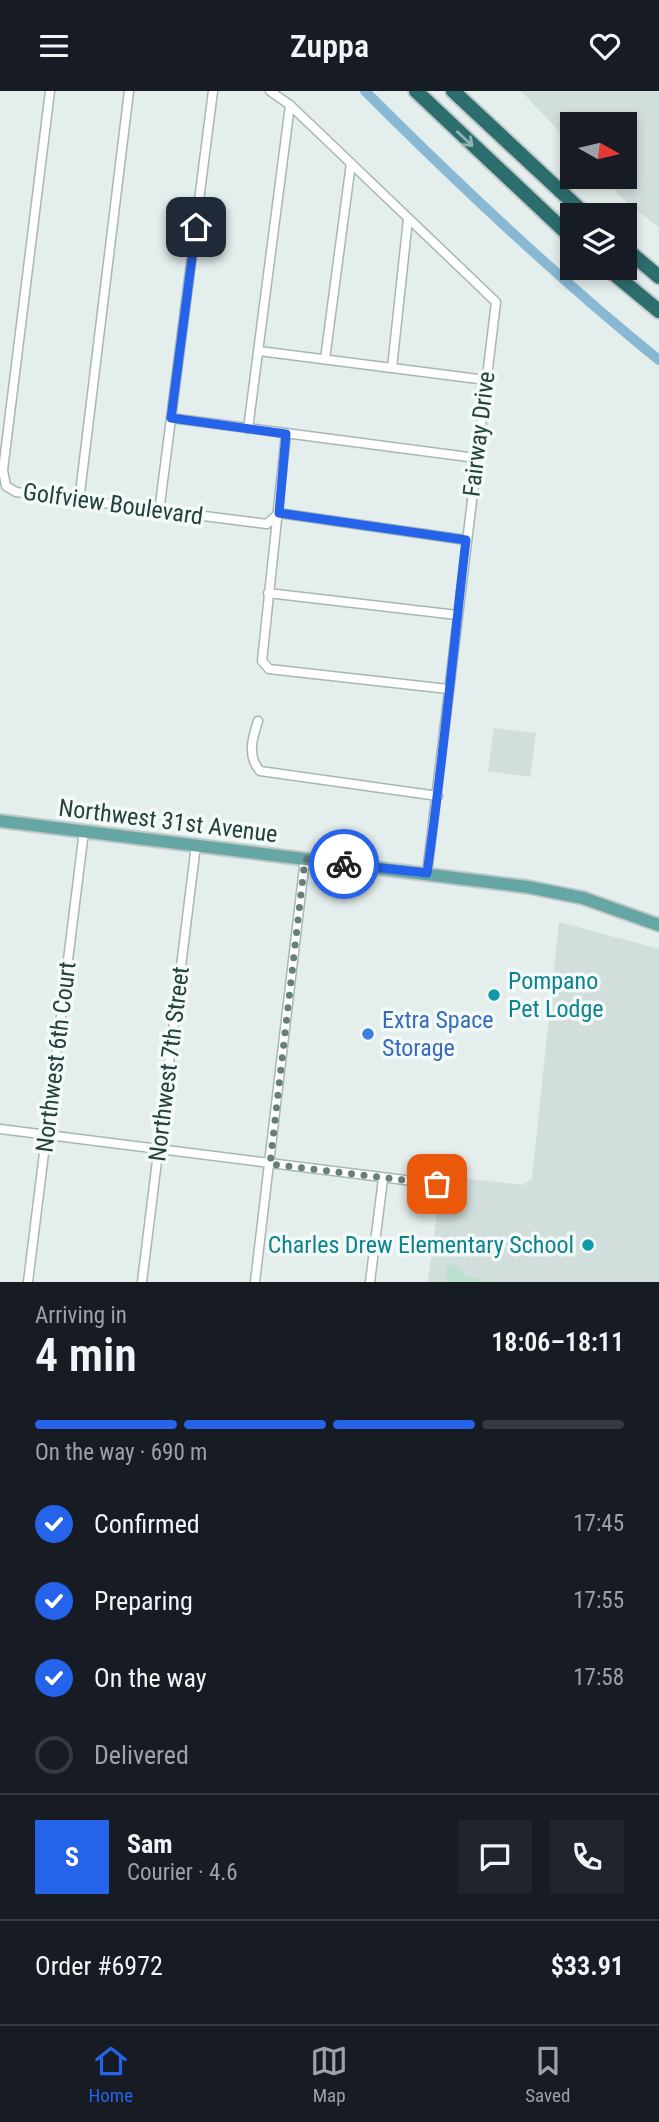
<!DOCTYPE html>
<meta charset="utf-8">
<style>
body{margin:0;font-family:"Roboto Condensed",sans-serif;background:#20242c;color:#f1f3f6;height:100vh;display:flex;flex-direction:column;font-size:26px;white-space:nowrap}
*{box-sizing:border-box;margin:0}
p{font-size:23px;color:#9ea1a6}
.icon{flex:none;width:38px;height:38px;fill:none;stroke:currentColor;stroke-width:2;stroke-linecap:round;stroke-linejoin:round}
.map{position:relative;height:1191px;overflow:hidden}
.details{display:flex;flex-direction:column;background:#171b24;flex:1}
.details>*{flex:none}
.needle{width:46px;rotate:98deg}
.fabs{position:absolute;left:560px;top:21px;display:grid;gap:14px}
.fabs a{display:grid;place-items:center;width:77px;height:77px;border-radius:0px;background:#171b24;box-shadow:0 4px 10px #0003;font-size:35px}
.pin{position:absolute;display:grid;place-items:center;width:60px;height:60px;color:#fff;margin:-30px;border-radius:14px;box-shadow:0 4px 10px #0006}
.courier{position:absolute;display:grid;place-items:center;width:70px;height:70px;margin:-35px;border:5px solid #2563eb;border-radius:50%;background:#fff;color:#222;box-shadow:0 2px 9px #0007}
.headline em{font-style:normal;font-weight:600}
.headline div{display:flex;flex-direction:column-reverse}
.headline{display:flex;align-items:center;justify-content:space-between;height:119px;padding:0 35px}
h1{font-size:46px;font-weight:600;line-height:52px}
.bar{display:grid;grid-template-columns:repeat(4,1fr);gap:10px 7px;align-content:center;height:84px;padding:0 35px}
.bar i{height:9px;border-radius:5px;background:#363941}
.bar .active{background:#2563eb}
.bar p{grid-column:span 4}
.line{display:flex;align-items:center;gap:18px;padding:0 35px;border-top:2px solid #363941}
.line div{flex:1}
.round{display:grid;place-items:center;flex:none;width:74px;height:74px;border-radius:0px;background:#20242c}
ol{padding:0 35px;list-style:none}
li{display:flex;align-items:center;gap:21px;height:77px}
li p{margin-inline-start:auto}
li .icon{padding:7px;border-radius:50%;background:#2563eb;color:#fff;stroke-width:4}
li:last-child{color:#9ea1a6}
li i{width:38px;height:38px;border:4px solid #363941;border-radius:50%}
header{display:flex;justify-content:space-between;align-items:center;height:91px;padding:0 35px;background:#171b24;font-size:32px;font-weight:600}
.tab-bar{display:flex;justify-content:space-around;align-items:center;height:98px;border-top:2px solid #363941;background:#171b24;font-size:19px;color:#9ea1a6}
.tab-bar a{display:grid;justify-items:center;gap:4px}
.tab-bar .active{color:#2563eb}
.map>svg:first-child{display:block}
.built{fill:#d2dedb}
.green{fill:#bce0ce}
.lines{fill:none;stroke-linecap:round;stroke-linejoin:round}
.canal{stroke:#89b8d5;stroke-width:10}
.minor-casing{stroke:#a6b7b5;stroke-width:11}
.primary-casing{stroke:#c1cac9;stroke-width:16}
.motorway-casing{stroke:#c1cac9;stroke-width:18}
.minor{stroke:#fff;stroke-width:8}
.primary{stroke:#66a6a4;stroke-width:12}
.motorway{stroke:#2c6d6e;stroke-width:14}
.oneway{stroke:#90b4b3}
.done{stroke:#667e7c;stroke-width:7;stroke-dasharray:0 12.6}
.route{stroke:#2563eb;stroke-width:9}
.culture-dot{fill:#0f9aa8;stroke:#f4faf8;stroke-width:2.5}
.shop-dot{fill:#3f7fe0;stroke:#f4faf8;stroke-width:2.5}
.labels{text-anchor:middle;stroke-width:7;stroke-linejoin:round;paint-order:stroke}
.street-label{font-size:24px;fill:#22413f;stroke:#f4faf8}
.culture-label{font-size:24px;fill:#0d838f;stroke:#f4faf8;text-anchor:start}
.shop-label{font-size:24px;fill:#366cbe;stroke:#f4faf8;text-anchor:start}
</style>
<header><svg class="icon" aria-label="menu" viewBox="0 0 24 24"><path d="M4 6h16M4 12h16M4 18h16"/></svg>Zuppa<svg class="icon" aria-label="heart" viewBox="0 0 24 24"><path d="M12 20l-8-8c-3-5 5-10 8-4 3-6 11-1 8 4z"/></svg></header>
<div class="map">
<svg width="659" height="1191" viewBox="0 0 659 1191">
<rect width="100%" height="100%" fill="#e4eeec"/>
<!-- built -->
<g class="built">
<polygon points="521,0 659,0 659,137 621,106 603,86 625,86 625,33 572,33 572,54"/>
<polygon points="494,637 536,642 530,686 488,680"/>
<polygon points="559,831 659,858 659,1191 428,1191 442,1085 523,1094 532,1088"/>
</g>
<!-- green -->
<polygon class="green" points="452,1173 461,1177 465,1185 482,1188 482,1191 447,1191 446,1177"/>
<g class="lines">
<!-- canal -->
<path class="canal" d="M 365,0 C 459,94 555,185 659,269"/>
<defs>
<g id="minor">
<polyline points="50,0 3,379 6,395 16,401 267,433 279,422 466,449"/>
<polyline points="270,0 290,14 496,211 427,782"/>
<polyline points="259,260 486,289"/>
<polyline points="325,268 351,72"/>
<polyline points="392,277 408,128"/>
<polyline points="171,327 476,367"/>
<polyline points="248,338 290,14"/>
<polyline points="286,343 262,570 269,578 448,598"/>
<polyline points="79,410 129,0"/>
<polyline points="159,421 213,0"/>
<polyline points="268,502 457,524"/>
<path d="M 258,630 C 252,648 247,665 260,680 L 438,705"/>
<polyline points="0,1038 437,1093"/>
<polyline points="28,1191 84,740"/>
<polyline points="142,1191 196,754"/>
<polyline points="255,1191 305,768"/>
<polyline points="370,1191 383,1088"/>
</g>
<polyline id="primary" points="0,730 528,796 583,807 659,834"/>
<g id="motorway">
<polyline points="416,0 572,147"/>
<polyline points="453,0 586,124"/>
<polyline points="625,157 659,186"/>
<polyline points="607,177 659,220"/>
</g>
</defs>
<!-- minor casing -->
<use href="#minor" class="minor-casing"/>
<!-- primary casing -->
<use href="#primary" class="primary-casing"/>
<!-- motorway casing -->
<use href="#motorway" class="motorway-casing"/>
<!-- minor -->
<use href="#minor" class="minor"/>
<!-- primary -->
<use href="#primary" class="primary"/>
<!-- motorway -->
<use href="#motorway" class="motorway"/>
</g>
<!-- one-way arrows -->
<defs><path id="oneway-shaft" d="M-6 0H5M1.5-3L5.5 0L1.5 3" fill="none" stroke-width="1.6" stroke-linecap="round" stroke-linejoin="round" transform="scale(1.75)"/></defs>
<use class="oneway" href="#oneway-shaft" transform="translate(465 48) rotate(43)"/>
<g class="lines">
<!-- done -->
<polyline class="done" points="344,773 305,768 270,1073 437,1093"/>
<!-- route -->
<path class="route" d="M 196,136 L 171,327 L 286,343 L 279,422 L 466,449 C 453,560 443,671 427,782 L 344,773"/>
</g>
<!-- markers -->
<g class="culture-dot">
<circle cx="494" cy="904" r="7"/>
<circle cx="588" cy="1154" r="7"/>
</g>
<circle class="shop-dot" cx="368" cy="943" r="7"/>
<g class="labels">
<!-- street labels -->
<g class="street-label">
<text transform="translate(479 343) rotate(-83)" y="8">Fairway Drive</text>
<text transform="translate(113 413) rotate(8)" y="8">Golfview Boulevard</text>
<text transform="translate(168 730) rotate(7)" y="8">Northwest 31st Avenue</text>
<text transform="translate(56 966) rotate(-83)" y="8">Northwest 6th Court</text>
<text transform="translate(169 973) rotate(-83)" y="8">Northwest 7th Street</text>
</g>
<!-- culture labels -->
<g class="culture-label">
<text x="508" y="898">Pompano<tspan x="508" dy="28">Pet Lodge</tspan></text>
<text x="574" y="1162" text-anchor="end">Charles Drew Elementary School</text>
</g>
<!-- shop labels -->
<g class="shop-label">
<text x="382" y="937">Extra Space<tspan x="382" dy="28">Storage</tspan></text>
</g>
</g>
</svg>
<div class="fabs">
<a><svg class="needle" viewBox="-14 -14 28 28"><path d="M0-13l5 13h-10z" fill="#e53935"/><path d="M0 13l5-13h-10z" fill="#9ea1a6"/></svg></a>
<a><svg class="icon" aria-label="layers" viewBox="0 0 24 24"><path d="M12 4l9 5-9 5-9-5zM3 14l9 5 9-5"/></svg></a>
</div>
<div class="pin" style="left:437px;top:1093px;background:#ea580c"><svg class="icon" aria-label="bag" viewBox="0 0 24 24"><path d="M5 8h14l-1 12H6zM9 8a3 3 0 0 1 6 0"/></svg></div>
<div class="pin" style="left:196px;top:136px;background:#1f2937"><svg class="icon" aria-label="home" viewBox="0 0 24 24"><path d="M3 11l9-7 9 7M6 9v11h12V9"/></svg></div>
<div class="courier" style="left:344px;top:773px"><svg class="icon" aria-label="bike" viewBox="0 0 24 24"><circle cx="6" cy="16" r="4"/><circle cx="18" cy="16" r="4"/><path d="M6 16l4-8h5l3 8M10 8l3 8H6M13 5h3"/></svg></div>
</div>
<section class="details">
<div class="headline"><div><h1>4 min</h1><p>Arriving in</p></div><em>18:06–18:11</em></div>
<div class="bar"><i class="active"></i><i class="active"></i><i class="active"></i><i></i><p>On the way · 690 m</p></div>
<ol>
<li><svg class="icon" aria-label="check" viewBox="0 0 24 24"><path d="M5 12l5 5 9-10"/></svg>Confirmed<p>17:45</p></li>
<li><svg class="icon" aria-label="check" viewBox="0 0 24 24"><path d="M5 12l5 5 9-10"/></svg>Preparing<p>17:55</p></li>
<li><svg class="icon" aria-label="check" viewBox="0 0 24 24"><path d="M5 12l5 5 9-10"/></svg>On the way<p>17:58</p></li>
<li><i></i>Delivered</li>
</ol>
<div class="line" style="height:126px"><b class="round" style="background:#2563eb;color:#fff">S</b><div><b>Sam</b><p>Courier · 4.6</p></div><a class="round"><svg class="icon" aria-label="chat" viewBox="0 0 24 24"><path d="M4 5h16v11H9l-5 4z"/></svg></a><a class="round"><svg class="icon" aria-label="phone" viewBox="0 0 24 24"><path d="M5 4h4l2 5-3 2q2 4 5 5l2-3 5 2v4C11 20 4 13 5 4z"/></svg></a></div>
<div class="line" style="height:91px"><div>Order #6972</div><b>$33.91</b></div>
</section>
<nav class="tab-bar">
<a class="active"><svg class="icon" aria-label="home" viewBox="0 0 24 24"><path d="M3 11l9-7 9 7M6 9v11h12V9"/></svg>Home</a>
<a><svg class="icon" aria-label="map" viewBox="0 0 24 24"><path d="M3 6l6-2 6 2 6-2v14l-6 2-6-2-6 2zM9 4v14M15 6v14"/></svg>Map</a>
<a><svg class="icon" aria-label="saved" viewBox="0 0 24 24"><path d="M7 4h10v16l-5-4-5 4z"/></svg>Saved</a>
</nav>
